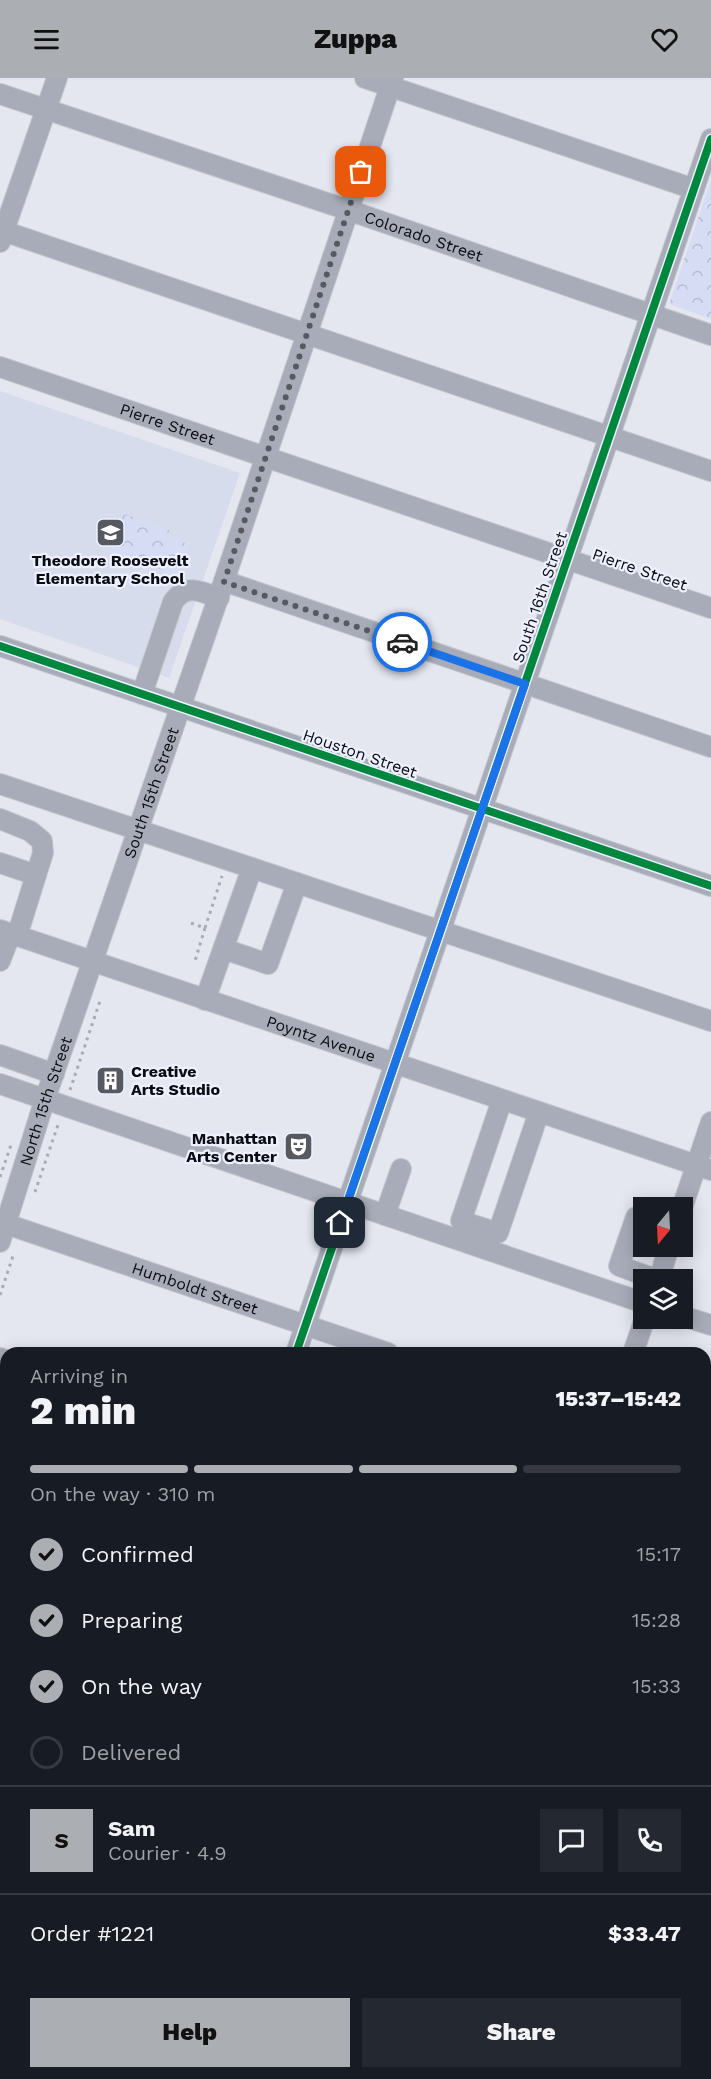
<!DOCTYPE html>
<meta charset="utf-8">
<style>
body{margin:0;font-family:"Work Sans",sans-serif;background:#242831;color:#f1f3f6;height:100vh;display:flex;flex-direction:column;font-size:22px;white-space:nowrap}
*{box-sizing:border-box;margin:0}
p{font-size:20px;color:#9ea1a6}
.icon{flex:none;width:33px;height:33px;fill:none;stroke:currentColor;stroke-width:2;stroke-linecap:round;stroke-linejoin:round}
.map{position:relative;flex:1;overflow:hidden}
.details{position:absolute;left:0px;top:1269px;width:711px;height:732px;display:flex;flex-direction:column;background:#171b24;border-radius:18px 18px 0 0;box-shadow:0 3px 15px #0003}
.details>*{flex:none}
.needle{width:39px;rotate:198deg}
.tools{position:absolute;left:633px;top:1119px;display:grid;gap:12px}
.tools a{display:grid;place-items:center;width:60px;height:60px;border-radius:0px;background:#171b24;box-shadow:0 3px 15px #0003;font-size:30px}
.pin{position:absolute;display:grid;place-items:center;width:51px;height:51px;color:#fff;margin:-26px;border-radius:12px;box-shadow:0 3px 9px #0006}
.courier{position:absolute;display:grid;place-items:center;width:60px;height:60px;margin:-30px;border:4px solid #1a73e8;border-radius:50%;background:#fff;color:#222;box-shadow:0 2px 8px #0007}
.overview em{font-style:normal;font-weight:800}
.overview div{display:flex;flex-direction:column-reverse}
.overview{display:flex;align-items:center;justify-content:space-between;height:102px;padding:0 30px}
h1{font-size:39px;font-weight:800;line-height:45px}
.bar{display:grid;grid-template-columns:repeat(4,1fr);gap:9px 6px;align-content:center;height:72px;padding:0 30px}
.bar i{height:8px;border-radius:4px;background:#363941}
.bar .on{background:#abaeb2}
.bar p{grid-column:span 4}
.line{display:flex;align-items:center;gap:15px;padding:0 30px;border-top:2px solid #363941}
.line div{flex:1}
.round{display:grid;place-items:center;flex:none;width:63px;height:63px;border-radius:0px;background:#242831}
ol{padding:0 30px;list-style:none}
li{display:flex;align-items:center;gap:18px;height:66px}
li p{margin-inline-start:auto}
li .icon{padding:6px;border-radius:50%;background:#abaeb2;color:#111;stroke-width:4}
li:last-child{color:#9ea1a6}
li i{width:33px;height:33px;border:3px solid #363941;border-radius:50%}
.action{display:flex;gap:12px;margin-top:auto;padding:12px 30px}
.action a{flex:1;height:69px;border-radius:0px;background:#abaeb2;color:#111;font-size:24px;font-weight:800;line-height:69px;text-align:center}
.action a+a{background:#242831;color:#f1f3f6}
header{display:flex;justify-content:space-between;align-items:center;height:78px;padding:0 30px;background:#abaeb2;color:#111;font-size:27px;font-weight:800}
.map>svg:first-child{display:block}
.built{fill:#d7dced}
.forest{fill:url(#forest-crowns)}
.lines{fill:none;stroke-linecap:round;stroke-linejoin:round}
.minor-casing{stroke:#c2c5cb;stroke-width:22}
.path{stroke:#a8abb4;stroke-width:3;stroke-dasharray:3 4.5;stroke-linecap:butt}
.minor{stroke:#a8acb8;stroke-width:20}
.cycleway-casing{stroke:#edf1ff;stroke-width:11}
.cycleway{stroke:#00873e;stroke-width:8}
.done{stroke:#56595f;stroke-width:6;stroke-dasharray:0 10.8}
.route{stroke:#1a73e8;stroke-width:8}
.labels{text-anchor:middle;stroke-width:4.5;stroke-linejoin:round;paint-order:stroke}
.street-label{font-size:16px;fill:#0a0c11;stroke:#edf1ff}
.poi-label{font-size:16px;font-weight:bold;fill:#0a0c11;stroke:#edf1ff}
</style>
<header><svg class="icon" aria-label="menu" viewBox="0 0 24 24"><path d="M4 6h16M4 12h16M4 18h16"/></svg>Zuppa<svg class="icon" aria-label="heart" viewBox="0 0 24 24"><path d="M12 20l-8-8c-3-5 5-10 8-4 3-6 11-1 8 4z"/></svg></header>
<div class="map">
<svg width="711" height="2001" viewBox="0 0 711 2001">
<defs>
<pattern id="forest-crowns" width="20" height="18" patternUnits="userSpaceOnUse" patternTransform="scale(1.5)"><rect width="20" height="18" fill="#d6dcf3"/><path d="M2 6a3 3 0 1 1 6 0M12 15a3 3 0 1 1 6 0" fill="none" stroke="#b6bccf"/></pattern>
</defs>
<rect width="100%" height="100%" fill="#e4e7f0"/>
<!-- built -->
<g class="built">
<polygon points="0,313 240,395 169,600 0,541"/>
<polygon points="705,1677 711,1679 711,1904 705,1902"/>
</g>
<!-- forest -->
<g class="forest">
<polygon points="711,102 711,241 669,226"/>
<polygon points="122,435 171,453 169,460 188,466 177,497 109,473"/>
</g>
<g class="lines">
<defs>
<g id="minor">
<polyline points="365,0 694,111"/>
<path id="s1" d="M 0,16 L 348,132 L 711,257"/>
<polyline points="0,152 711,393"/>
<polyline points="0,164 57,0"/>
<path id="s2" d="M 0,289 L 711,530"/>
<polyline points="224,503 711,669"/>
<polyline points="0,568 711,808"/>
<path d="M 142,616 L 173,524 C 186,505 200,513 219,520"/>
<polyline points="0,706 711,943"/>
<polyline points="0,741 30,753 42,763 43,775 36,797"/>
<polyline points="0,785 36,797 17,858"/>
<path id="s3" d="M 0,852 L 711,1092"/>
<polyline points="224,871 268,886 297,805"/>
<polyline points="0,883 11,855"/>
<polyline points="205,922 252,790"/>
<polyline points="0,977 54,996"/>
<polyline points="0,1006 644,1225"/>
<polyline points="502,1022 461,1143 498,1155 539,1034"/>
<polyline points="682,1130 711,1044"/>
<polyline points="385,1137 401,1091"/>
<polyline points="644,1142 636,1139 619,1188 658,1202"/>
<path id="s4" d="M 0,1144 L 388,1275"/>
<path id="s5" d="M 0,1164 L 45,1021 L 224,503 L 393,0"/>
<polyline points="659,1202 669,1168"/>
<polyline points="682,1238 711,1247"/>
<polyline points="296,1275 711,61"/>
<polyline points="633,1275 645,1240"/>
<polyline points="0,1280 6,1282"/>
<polyline points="705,1381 711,1383"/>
<polyline points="0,1416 6,1418"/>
<polyline points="705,1520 711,1522"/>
<polyline points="0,1557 6,1559"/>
<polyline points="0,1623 6,1603"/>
<polyline points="705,1655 711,1657"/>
<polyline points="0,1689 6,1692"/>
<polyline points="0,1846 6,1848"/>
<polyline points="705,1862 711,1866"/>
<polyline points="2,1877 6,1878"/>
<polyline points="705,1914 711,1916"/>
<polyline points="581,1995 600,2001"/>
<polyline points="388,2001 390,1995"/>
<polyline points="551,2001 553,1995"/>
</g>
</defs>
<!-- minor casing -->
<use href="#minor" class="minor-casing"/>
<!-- path -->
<g class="path">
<polyline points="191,845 205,850 194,886"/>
<polyline points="205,850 222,798"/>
<polyline points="70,1012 100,923"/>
<polyline points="0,1099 11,1067"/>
<polyline points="35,1114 59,1044"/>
<polyline points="0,1217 14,1175"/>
<polyline points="629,1995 647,2001"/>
</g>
<!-- minor -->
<use href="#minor" class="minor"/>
<defs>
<g id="cycleway">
<polyline points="0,568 711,808"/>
<polyline points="296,1275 711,61"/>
</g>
</defs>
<!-- cycleway casing -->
<use href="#cycleway" class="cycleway-casing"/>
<!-- cycleway -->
<use href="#cycleway" class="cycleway"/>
</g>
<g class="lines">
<!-- done -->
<polyline class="done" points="361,94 224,504 402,564"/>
<!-- route -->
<polyline class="route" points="340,1145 525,606 402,564"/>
</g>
<!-- icons -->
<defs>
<symbol id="school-square" viewBox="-11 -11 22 22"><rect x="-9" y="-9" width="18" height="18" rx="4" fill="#56595f" stroke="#edf1ff"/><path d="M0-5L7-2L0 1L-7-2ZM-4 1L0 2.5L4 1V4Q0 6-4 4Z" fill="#fff"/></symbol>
<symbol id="building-square" viewBox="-11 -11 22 22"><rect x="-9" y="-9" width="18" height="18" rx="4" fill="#56595f" stroke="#edf1ff"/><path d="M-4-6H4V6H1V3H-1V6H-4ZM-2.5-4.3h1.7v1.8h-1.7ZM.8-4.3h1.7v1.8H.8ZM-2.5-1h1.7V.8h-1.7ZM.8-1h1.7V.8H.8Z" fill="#fff"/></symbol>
<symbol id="theatre-square" viewBox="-11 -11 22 22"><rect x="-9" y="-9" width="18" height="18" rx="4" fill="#56595f" stroke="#edf1ff"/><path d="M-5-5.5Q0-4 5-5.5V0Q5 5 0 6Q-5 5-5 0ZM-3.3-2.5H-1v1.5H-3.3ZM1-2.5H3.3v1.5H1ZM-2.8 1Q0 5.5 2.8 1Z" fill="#fff"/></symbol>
</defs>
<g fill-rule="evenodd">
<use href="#school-square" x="94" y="438" width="33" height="33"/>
<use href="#building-square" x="94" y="986" width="33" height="33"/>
<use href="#theatre-square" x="282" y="1052" width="33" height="33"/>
</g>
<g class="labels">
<!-- street labels -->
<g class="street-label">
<text dy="6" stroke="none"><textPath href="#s1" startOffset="447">Colorado Street</textPath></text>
<text dy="6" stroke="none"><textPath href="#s2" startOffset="177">Pierre Street</textPath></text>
<text transform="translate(640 491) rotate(19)" y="6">Pierre Street</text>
<text transform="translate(539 519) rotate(-71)" y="6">South 16th Street</text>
<text transform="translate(360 675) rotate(19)" y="6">Houston Street</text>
<text dy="6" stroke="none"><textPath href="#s5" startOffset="474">South 15th Street</textPath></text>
<text dy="6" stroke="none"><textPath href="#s3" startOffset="339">Poyntz Avenue</textPath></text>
<text dy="6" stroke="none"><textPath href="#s5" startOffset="148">North 15th Street</textPath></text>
<text dy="6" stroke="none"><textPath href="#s4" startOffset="206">Humboldt Street</textPath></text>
</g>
<!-- poi labels -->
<g class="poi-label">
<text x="110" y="488">Theodore Roosevelt<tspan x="110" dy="18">Elementary School</tspan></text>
<text x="131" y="999" text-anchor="start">Creative<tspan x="131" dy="18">Arts Studio</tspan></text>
<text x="277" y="1066" text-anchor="end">Manhattan<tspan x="277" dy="18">Arts Center</tspan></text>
</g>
</g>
</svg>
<div class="tools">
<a><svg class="needle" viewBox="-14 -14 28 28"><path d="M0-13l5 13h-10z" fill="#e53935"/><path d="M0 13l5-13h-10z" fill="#9ea1a6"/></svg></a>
<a><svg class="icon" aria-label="layers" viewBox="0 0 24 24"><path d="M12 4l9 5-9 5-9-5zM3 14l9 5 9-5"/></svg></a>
</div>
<div class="pin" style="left:361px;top:94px;background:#ea580c"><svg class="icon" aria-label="bag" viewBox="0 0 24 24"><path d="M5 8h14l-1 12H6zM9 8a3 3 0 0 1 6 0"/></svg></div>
<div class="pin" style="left:340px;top:1145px;background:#1f2937"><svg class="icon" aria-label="home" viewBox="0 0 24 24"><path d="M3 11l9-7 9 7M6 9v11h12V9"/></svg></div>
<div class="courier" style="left:402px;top:564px"><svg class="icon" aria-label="car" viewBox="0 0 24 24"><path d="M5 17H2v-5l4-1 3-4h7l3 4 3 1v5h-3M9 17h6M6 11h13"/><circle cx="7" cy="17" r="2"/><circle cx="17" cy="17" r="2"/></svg></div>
<section class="details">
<div class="overview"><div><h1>2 min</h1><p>Arriving in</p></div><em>15:37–15:42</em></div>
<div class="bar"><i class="on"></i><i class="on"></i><i class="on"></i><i></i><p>On the way · 310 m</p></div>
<ol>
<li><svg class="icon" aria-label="check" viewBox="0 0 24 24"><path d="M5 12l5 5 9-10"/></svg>Confirmed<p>15:17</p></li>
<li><svg class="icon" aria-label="check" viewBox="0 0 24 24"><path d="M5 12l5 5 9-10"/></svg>Preparing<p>15:28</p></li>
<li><svg class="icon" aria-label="check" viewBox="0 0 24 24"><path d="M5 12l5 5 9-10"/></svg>On the way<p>15:33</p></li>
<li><i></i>Delivered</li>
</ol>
<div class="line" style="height:108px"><b class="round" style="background:#abaeb2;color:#111">S</b><div><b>Sam</b><p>Courier · 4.9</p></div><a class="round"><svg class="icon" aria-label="chat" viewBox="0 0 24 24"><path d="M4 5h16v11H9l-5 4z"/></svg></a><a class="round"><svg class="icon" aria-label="phone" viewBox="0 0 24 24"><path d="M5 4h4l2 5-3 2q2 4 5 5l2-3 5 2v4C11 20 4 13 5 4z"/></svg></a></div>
<div class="line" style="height:78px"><div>Order #1221</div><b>$33.47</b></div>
<div class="action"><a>Help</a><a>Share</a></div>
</section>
</div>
